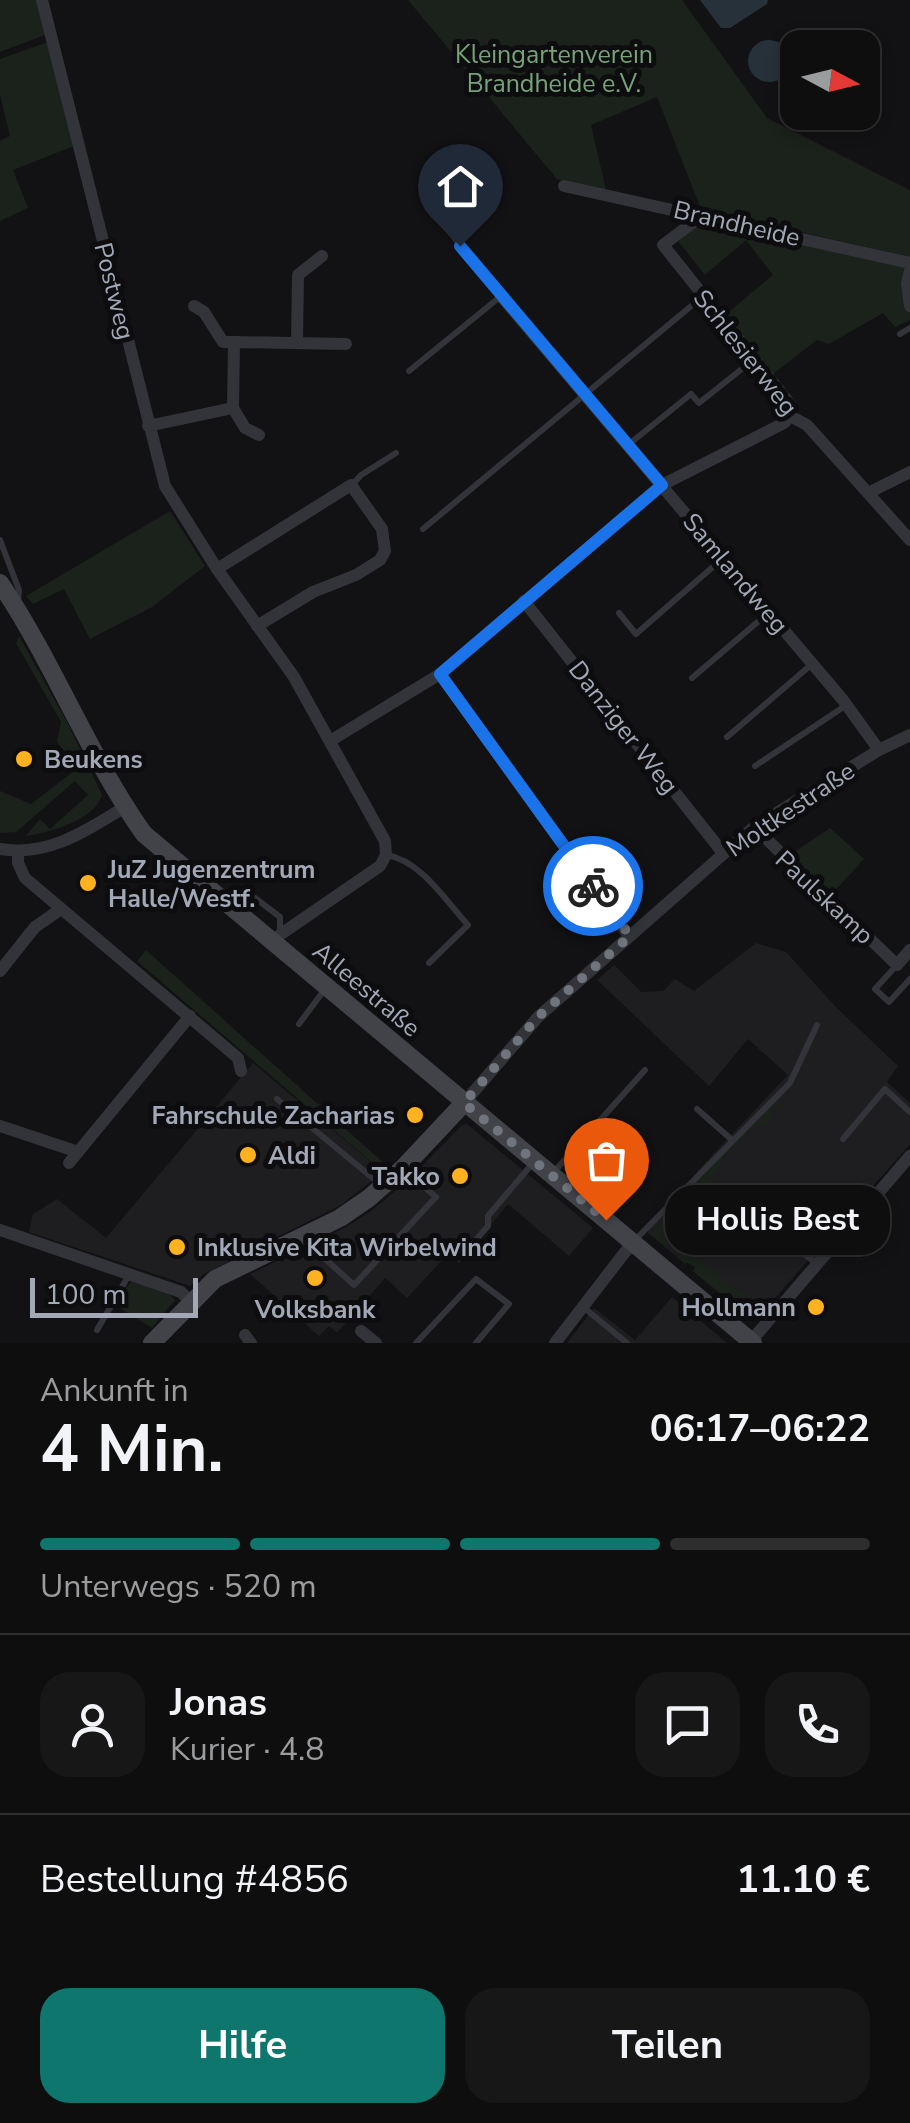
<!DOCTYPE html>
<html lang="de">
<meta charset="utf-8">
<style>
body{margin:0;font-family:"Nunito Sans",sans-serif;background:#171718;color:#f1f3f6;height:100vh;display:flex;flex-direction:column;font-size:38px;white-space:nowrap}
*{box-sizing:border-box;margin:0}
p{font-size:32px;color:#9b9c9e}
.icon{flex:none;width:55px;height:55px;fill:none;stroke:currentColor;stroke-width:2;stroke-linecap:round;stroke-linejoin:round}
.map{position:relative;height:1343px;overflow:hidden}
.details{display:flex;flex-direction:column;background:#0e0e0f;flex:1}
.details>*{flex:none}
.needle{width:65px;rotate:97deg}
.tools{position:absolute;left:780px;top:30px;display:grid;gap:20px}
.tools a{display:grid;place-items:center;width:100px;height:100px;border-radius:20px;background:#0e0e0f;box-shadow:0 5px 15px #0003,0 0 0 2px #2e2e2f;font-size:50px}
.scale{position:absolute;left:30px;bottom:25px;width:168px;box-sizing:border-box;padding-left:10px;border:5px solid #a2a8b6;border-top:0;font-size:28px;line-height:35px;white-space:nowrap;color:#a2a8b6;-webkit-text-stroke:8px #0d0d0f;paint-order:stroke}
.pin{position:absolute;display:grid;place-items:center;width:85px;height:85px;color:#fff;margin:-102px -42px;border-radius:50% 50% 50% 0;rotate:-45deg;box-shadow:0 0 10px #0007}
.pin .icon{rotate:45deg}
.courier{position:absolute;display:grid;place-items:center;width:100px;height:100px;margin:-50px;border:8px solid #1a73e8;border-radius:50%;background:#fff;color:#222;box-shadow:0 2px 12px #0007}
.bubble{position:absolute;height:70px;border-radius:30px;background:#0e0e0f;box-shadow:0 5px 15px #0003,0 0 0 2px #2e2e2f;font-size:32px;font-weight:700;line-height:70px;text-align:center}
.overview em{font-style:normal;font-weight:700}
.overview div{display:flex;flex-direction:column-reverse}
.overview{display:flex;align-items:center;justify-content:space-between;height:170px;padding:0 40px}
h1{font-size:65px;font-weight:700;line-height:75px}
.bar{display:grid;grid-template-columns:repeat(4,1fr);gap:15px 10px;align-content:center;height:120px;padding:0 40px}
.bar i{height:12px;border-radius:8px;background:#2e2e2f}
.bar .active{background:#0f766e}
.bar p{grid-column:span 4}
.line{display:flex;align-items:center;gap:25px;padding:0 40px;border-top:2px solid #2e2e2f}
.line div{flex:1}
.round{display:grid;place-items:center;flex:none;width:105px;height:105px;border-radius:30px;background:#171718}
.primary-button{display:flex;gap:20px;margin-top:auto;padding:20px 40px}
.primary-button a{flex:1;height:115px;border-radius:30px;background:#0f766e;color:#fff;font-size:40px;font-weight:700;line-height:115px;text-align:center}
.primary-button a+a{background:#171718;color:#f1f3f6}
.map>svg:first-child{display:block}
.built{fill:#1e1e21}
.green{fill:#1a221b}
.water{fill:#273139}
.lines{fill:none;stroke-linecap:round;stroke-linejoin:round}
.lane{stroke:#333439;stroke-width:6}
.street{stroke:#333439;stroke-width:12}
.secondary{stroke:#414349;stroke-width:18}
.done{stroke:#70747d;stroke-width:10;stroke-dasharray:0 18}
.route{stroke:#1a73e8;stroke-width:12}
.poi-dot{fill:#ffb21f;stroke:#0d0d0f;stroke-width:4}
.labels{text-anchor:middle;stroke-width:10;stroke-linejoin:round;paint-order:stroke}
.park-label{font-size:25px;fill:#77a379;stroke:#0d0d0f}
.street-label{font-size:25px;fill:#a2a8b6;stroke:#0d0d0f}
.poi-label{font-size:25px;font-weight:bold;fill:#a2a8b6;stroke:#0d0d0f;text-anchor:start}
</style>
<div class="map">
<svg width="910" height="1343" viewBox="0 0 910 1343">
<rect width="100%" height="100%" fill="#121214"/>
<!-- built -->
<g class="built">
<polygon points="756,943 786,952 835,1006 898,1066 887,1082 910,1103 910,1144 762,1313 750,1318 693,1271 696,1267 689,1261 685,1264 647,1232 701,1167 788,1075 748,1039 709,1086 597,980 614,965 641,992 663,991 675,979 694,991"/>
<polygon points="253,1063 383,1172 341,1205 204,1274 190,1286 29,1232 33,1214 57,1199 106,1238"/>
<polygon points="467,1124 593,1228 569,1256 508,1204 459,1263 447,1255 407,1298 385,1278 337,1333 329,1326 319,1336 250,1274 346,1227 371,1211 405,1183 462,1125"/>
<polygon points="672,1297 727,1343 567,1343 594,1308 635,1340"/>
</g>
<!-- green -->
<g class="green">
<polygon points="0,0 38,0 45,35 0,52"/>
<polygon points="408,0 682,0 767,118 910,190 910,257 701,209 657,97 591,125 606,190 557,179"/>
<polygon points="48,42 74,146 13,170 28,208 0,221 0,141 10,136 0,94 0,59"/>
<polygon points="708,219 910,268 910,320 895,327 883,313 829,344 817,340 773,374 725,315 773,275 746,240 705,275 678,241"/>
<polygon points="170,511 205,566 152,607 90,639 64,589 33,604 26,596"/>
<path d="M 19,636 L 68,724 L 102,795 C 94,821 50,832 26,836 L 40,819 L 50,829 L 88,795 L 75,781 L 16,832 L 0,833 L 0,791 L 31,804 L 74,771 L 57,741 L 61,722 L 16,643 Z"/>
<polygon points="830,828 864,859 832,894 790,855"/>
<polygon points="146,950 388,1167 383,1172 137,961"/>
<polygon points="778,1100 768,1126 755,1126 727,1153 692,1219 666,1248 651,1234 733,1142"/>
<polygon points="687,1249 761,1309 766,1304 768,1306 750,1318 693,1271 695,1267 680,1259"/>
<polygon points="132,1280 168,1293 175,1300 152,1328 115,1305"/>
</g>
<!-- water -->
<g class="water">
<polygon points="700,0 768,0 767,4 730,28 721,28"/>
<circle cx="769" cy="61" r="21"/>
</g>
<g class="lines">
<!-- lane -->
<g class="lane">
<polyline points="900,334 910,328"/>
<polyline points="409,371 501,296 436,215"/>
<polyline points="628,445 691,394 699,403 753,360"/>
<polyline points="352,485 361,475 396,453"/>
<polyline points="423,529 702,297"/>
<polyline points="0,540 19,590 18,602"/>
<polyline points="619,613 636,634 723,558"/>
<polyline points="692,678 767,614"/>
<polyline points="727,737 812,664"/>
<polyline points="755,766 845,706"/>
<path d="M 387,855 C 421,861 445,900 468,925 L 429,963"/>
<polyline points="242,915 255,898 280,917 280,933"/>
<polyline points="897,965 875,989 889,1002 910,979"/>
<polyline points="299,1024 325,989"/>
<polyline points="277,1099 380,1184"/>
<polyline points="697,1109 732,1140"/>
<polyline points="843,1139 885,1089 910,1112"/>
<polyline points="552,1174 645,1070"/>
<polyline points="800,1187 834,1204 853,1220"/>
<polyline points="773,1188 762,1222 816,1263"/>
<polyline points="305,1237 312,1247 354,1285 436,1197 404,1169"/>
<polyline points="633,1242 790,1083 817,1025"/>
<polyline points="461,1257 488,1226 488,1216 532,1164"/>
<polyline points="583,1307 627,1343"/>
<polyline points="97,1330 129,1275"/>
<polyline points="416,1343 476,1279 509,1304 476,1343"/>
</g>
<!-- street -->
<g class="street">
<polyline points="42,0 165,486 217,569 294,677 385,841 386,855 380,866 281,934 273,942"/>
<polyline points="564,186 910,263"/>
<polyline points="703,215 663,245 790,404 790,416"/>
<polyline points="910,271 907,283 910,306"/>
<polyline points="501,296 843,700 879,750"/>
<polyline points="194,306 204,312 223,342 234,342"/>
<polyline points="297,343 298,275 322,256"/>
<polyline points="233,408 245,428 259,435"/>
<polyline points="790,416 807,425 910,540"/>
<polyline points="148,426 233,408 234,342 346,344"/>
<polyline points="868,493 910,472"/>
<polyline points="217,569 351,485 382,529 385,551 380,560 356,575 313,592 257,626"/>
<polyline points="524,601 723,853"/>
<polyline points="440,674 629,936"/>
<polyline points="330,741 440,674 662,485 784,423 790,416"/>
<polyline points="754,827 897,965 910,950"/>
<path d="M 0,849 C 48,857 86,831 125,807"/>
<polyline points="18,851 18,863 25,878 238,1058 241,1071"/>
<polyline points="0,971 35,927 61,909"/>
<polyline points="464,1103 538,1017 754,827 879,750 910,735"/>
<polyline points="0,1126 78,1152 190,1016"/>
<polyline points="69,1163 78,1152"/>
<polyline points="0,1230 181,1292 190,1301"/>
<polyline points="361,1331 376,1343"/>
<polyline points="245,1335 251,1343"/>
<polyline points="751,1341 910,1156"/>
<polyline points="555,1343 632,1243"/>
</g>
<!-- secondary -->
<g class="secondary">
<path d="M 0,583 C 54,663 88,755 144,834 L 753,1343"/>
<polyline points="152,1343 215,1279 340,1218 369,1198 403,1168 464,1103"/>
</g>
</g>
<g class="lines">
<!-- done -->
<polyline class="done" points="593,886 630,936 538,1017 464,1103 606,1220"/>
<!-- route -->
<polyline class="route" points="460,246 662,485 440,674 593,886"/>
</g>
<!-- markers -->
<g class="poi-dot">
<circle cx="24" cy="759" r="10"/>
<circle cx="88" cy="883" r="10"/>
<circle cx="415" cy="1115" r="10"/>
<circle cx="248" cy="1155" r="10"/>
<circle cx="460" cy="1176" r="10"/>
<circle cx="177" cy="1247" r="10"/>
<circle cx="315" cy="1278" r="10"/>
<circle cx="816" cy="1307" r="10"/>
</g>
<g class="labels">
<!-- park labels -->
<g class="park-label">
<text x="554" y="63">Kleingartenverein<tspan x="554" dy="29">Brandheide e.V.</tspan></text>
</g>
<!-- street labels -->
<g class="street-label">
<text transform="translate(737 223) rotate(13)" y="9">Brandheide</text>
<text transform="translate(115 291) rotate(76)" y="9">Postweg</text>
<text transform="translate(746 352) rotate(52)" y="9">Schlesierweg</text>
<text transform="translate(736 573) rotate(50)" y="9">Samlandweg</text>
<text transform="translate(624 727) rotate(52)" y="9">Danziger Weg</text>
<text transform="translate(790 809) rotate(-34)" y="9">Moltkestraße</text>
<text transform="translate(825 897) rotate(43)" y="9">Paulskamp</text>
<text transform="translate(367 989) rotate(40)" y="9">Alleestraße</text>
</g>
<!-- poi labels -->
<g class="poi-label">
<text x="44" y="768">Beukens</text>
<text x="108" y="878">JuZ Jugenzentrum<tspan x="108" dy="29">Halle/Westf.</tspan></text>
<text x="395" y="1124" text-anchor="end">Fahrschule Zacharias</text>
<text x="268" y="1164">Aldi</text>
<text x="440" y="1185" text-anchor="end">Takko</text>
<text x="197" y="1256">Inklusive Kita Wirbelwind</text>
<text x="796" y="1316" text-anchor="end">Hollmann</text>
<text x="315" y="1318" text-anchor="middle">Volksbank</text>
</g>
</g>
</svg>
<div class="tools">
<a><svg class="needle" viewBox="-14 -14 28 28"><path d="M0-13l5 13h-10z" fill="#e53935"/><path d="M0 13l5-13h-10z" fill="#9b9c9e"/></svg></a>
</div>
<div class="scale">100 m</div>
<div class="pin" style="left:606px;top:1220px;background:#ea580c"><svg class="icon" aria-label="bag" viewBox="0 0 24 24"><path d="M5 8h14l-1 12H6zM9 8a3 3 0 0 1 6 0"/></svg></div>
<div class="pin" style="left:460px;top:246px;background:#1f2937"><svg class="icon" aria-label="home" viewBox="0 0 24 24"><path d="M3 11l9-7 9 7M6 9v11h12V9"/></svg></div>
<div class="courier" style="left:593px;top:886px"><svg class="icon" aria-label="bike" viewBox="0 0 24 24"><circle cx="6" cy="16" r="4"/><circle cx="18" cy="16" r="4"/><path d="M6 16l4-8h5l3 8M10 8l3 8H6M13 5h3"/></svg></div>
<div class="bubble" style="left:665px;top:1185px;width:225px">Hollis Best</div>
</div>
<section class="details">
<div class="overview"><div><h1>4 Min.</h1><p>Ankunft in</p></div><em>06:17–06:22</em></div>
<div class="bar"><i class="active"></i><i class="active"></i><i class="active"></i><i></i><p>Unterwegs · 520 m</p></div>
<div class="line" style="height:180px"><a class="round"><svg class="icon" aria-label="person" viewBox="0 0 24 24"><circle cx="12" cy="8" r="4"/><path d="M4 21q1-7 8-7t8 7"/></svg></a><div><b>Jonas</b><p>Kurier · 4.8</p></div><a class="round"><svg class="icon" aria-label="chat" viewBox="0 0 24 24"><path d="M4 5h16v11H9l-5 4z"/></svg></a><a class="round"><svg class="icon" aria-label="phone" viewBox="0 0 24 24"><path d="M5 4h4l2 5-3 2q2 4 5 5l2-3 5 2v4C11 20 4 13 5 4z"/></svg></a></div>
<div class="line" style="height:130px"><div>Bestellung #4856</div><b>11.10 €</b></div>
<div class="primary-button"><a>Hilfe</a><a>Teilen</a></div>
</section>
